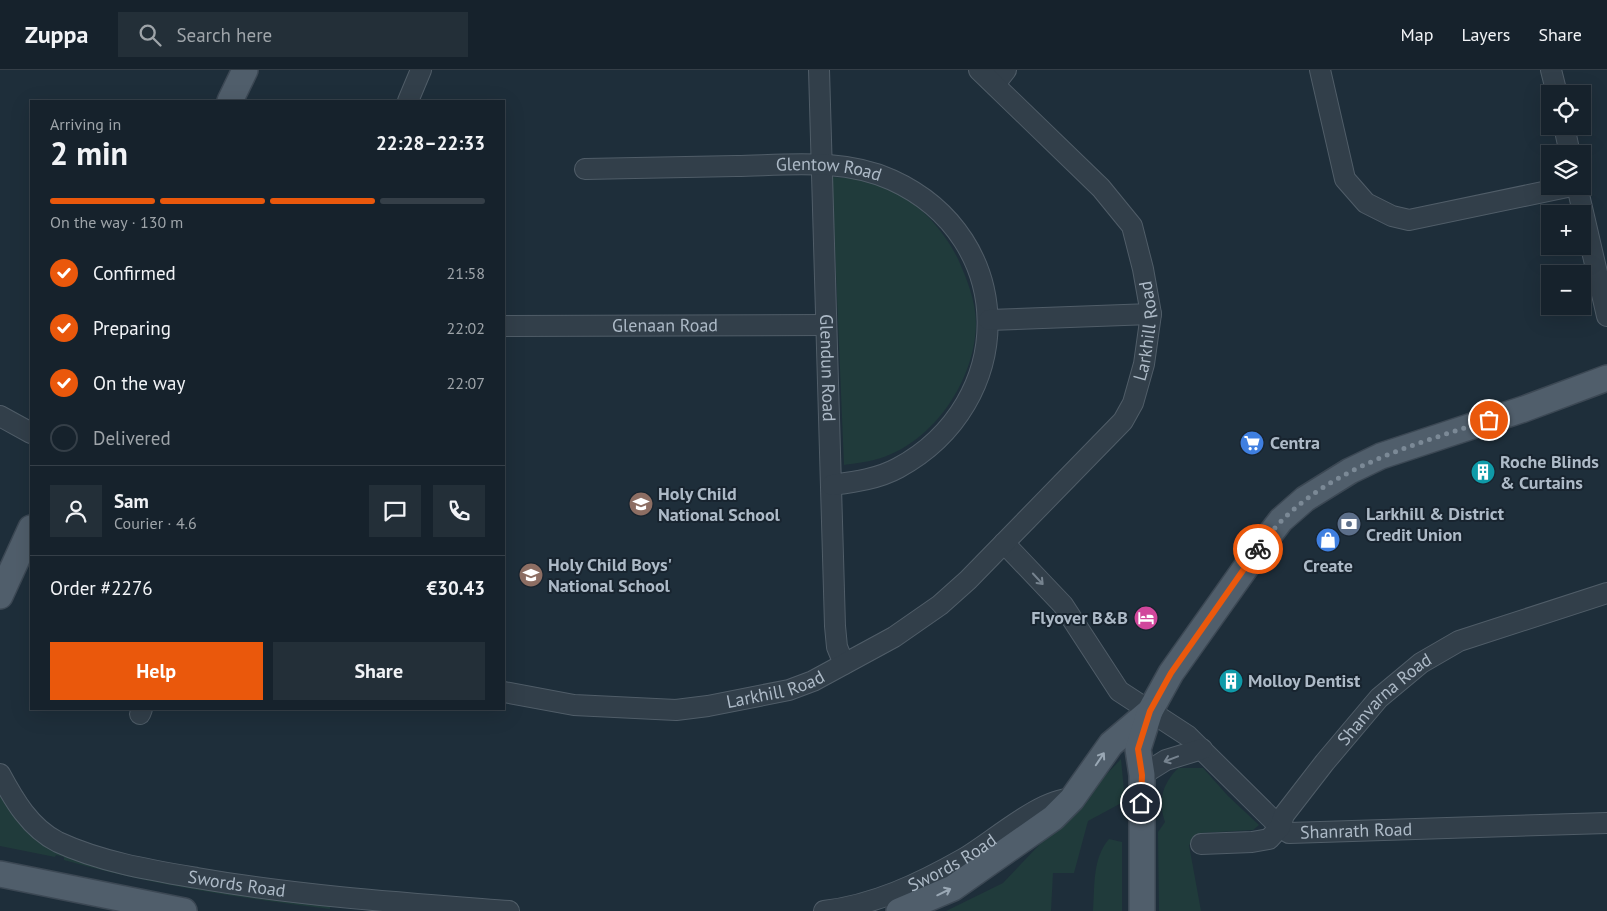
<!DOCTYPE html>
<meta charset="utf-8">
<style>
body{margin:0;font-family:"PT Sans",sans-serif;background:#232f38;color:#f1f3f6;height:100vh;display:flex;flex-direction:column;font-size:19px;white-space:nowrap}
*{box-sizing:border-box;margin:0}
p{font-size:16px;color:#9ea4a9}
.icon{flex:none;width:28px;height:28px;fill:none;stroke:currentColor;stroke-width:2;stroke-linecap:round;stroke-linejoin:round}
.map{position:relative;flex:1;overflow:hidden}
.panel{position:absolute;left:30px;top:30px;width:475px;height:610px;display:flex;flex-direction:column;background:#16222c;border-radius:0px;box-shadow:0 5px 20px #0002,0 0 0 1px #353f48}
.panel>*{flex:none}
.fabs{position:absolute;left:1541px;top:15px;display:grid;gap:10px}
.fabs a{display:grid;place-items:center;width:50px;height:50px;border-radius:0px;background:#16222c;box-shadow:0 5px 20px #0002,0 0 0 1px #353f48;font-size:25px}
.pin{position:absolute;display:grid;place-items:center;width:42px;height:42px;color:#fff;margin:-21px;border:2px solid #fff;border-radius:50%;box-shadow:0 1px 5px #0007}
.courier{position:absolute;display:grid;place-items:center;width:50px;height:50px;margin:-25px;border:4px solid #ea580c;border-radius:50%;background:#fff;color:#222;box-shadow:0 1px 6px #0007}
.head em{font-style:normal;font-weight:600}
.head div{display:flex;flex-direction:column-reverse}
.head{display:flex;align-items:center;justify-content:space-between;height:85px;padding:0 20px}
h1{font-size:32px;font-weight:600;line-height:38px}
.bar{display:grid;grid-template-columns:repeat(4,1fr);gap:8px 5px;align-content:center;height:60px;padding:0 20px}
.bar i{height:6px;border-radius:4px;background:#353f48}
.bar .active{background:#ea580c}
.bar p{grid-column:span 4}
.line{display:flex;align-items:center;gap:12px;padding:0 20px;border-top:1px solid #353f48}
.line div{flex:1}
.round{display:grid;place-items:center;flex:none;width:52px;height:52px;border-radius:0px;background:#232f38}
ol{padding:0 20px;list-style:none}
li{display:flex;align-items:center;gap:15px;height:55px}
li p{margin-inline-start:auto}
li .icon{padding:5px;border-radius:50%;background:#ea580c;color:#fff;stroke-width:4}
li:last-child{color:#9ea4a9}
li i{width:28px;height:28px;border:2px solid #353f48;border-radius:50%}
.button{display:flex;gap:10px;margin-top:auto;padding:10px 20px}
.button a{flex:1;height:58px;border-radius:0px;background:#ea580c;color:#fff;font-size:20px;font-weight:600;line-height:58px;text-align:center}
.button a+a{background:#232f38;color:#f1f3f6}
header{display:flex;align-items:center;gap:30px;box-sizing:border-box;height:70px;padding:0 25px;background:#16222c;border-bottom:1px solid #353f48}
header strong{font-size:24px}
nav{display:flex;gap:28px;margin-inline-start:auto;font-size:18px}
.search{width:350px;height:45px;background:#232f38;display:flex;align-items:center;gap:12px;box-sizing:border-box;padding:0 18px;border-radius:0px;color:#9ea4a9;font-size:19px}
.map>svg:first-child{display:block}
.green{fill:#203b3b}
.lines{fill:none;stroke-linecap:round;stroke-linejoin:round}
.minor-casing{stroke:#505d68;stroke-width:22}
.major-casing{stroke:#3c4854;stroke-width:28}
.minor{stroke:#323f4a;stroke-width:20}
.major{stroke:#505e6b;stroke-width:25}
.oneway{stroke:#76838f}
.oneway2{stroke:#9aa8b5}
.done{stroke:#7b8996;stroke-width:5;stroke-dasharray:0 9}
.route{stroke:#ea580c;stroke-width:6}
.labels{text-anchor:middle;stroke-width:4;stroke-linejoin:round;paint-order:stroke}
.street-label{font-size:18px;fill:#adbac7;stroke:#18242f}
.poi-label{font-size:18px;font-weight:bold;fill:#adbac7;stroke:#18242f;text-anchor:start}
</style>
<header>
<strong>Zuppa</strong>
<div class="search"><svg class="icon" aria-label="search" viewBox="0 0 24 24"><circle cx="10" cy="10" r="6"/><path d="M15 15l6 6"/></svg>Search here</div>
<nav><a>Map</a><a>Layers</a><a>Share</a></nav>
</header>
<div class="map">
<svg width="1607" height="841" viewBox="0 0 1607 841">
<rect width="100%" height="100%" fill="#1e2e3a"/>
<!-- green -->
<g class="green">
<path d="M 832,107 C 845,108 861,108 874,112 C 910,123 942,156 958,189 C 967,209 976,232 976,254 C 975,310 934,371 881,388 C 869,392 856,393 844,395 Z"/>
<polygon points="1121,689 1125,731 1088,751 1074,803 1053,803 1051,841 946,841 1003,813"/>
<path d="M 1178,698 L 1203,698 L 1228,726 L 1259,755 L 1253,760 L 1201,763 L 1189,775 L 1201,841 L 1159,841 L 1158,762 L 1165,752 C 1158,730 1162,715 1178,698 Z"/>
<path d="M 0,717 L 49,773 L 331,832 L 330,839 C 240,828 151,815 64,790 L 64,787 L 56,785 L 55,787 L 0,776 Z"/>
<path d="M 1109,769 L 1122,772 L 1122,841 L 1093,841 C 1095,816 1092,789 1109,769 Z"/>
</g>
<g class="lines">
<defs>
<g id="minor">
<path id="s1" d="M 819,0 L 835,556 L 837,577 L 844,594"/>
<polyline points="1320,0 1345,109 1366,133 1392,146 1409,150 1572,116"/>
<polyline points="1551,0 1557,24"/>
<polyline points="995,14 1006,0"/>
<polyline points="408,31 421,0"/>
<polyline points="1564,56 1570,84"/>
<path id="s2" d="M 585,99 C 635,98 685,97 736,96 C 788,95 843,88 892,110 C 1019,168 1018,333 898,398 C 878,409 854,412 832,415"/>
<polyline points="1577,116 1607,246"/>
<polyline points="989,250 1151,244"/>
<path id="s3" d="M 504,256 L 826,255"/>
<polyline points="0,346 31,363"/>
<path id="s4" d="M 1004,473 L 1063,535 L 1119,621 L 1188,666 L 1280,757 L 1289,763 L 1607,753"/>
<path id="s5" d="M 504,622 L 574,635 L 676,640 L 708,636 L 789,620 L 813,611 L 894,567 L 940,535 L 968,510 L 1123,351 L 1133,333 L 1144,294 L 1151,244 L 1143,199 L 1132,156 L 1101,118 L 979,0"/>
<polyline points="140,644 142,639"/>
<path id="s6" d="M 0,704 C 14,730 30,758 58,772 C 101,792 150,800 197,808 C 300,826 405,833 509,841"/>
<polyline points="1142,705 1166,690 1202,679"/>
<path id="s7" d="M 1201,774 L 1252,772 L 1269,769 L 1280,757 L 1284,745 L 1325,692 L 1379,628 L 1421,593 L 1459,571 L 1607,523"/>
<path id="s8" d="M 824,841 C 874,835 919,814 963,789 C 990,774 1042,727 1072,729"/>
</g>
<g id="major">
<polyline points="230,31 245,0"/>
<polyline points="0,526 31,458"/>
<polyline points="0,804 184,841"/>
<polyline points="899,841 953,818 1053,748 1072,729 1111,674 1150,641 1171,603 1261,476 1281,450 1305,429 1350,401 1381,386 1524,339 1607,308"/>
<polyline points="1142,841 1142,705 1138,679 1150,641"/>
</g>
</defs>
<!-- minor casing -->
<use href="#minor" class="minor-casing"/>
<!-- major casing -->
<use href="#major" class="major-casing"/>
<!-- minor -->
<use href="#minor" class="minor"/>
<!-- major -->
<use href="#major" class="major"/>
</g>
<!-- one-way arrows -->
<defs><path id="oneway-shaft" d="M-6 0H5M1.5-3L5.5 0L1.5 3" fill="none" stroke-width="1.6" stroke-linecap="round" stroke-linejoin="round" transform="scale(1.25)"/></defs>
<g class="oneway">
<use href="#oneway-shaft" transform="translate(1038 509) rotate(47)"/>
<use href="#oneway-shaft" transform="translate(1171 689) rotate(159)"/>
</g>
<g class="oneway2">
<use href="#oneway-shaft" transform="translate(1100 689) rotate(-56)"/>
<use href="#oneway-shaft" transform="translate(944 822) rotate(-26)"/>
</g>
<g class="lines">
<!-- done -->
<path class="done" d="M 1258,479 C 1312,402 1404,378 1489,350"/>
<!-- route -->
<polyline class="route" points="1141,733 1142,705 1138,679 1150,641 1171,603 1258,479"/>
</g>
<!-- icons -->
<defs>
<symbol id="supermarket-disc" viewBox="-11 -11 22 22"><circle r="9.5" fill="#3f7fe0" stroke="#18242f"/><path d="M-6-5.5h2.5l.6 2H6L4.5 2H-2.5L-4.4-4H-6ZM-1.5 3.2a1.3 1.3 0 1 0 .1 0ZM3 3.2a1.3 1.3 0 1 0 .1 0Z" fill="#fff"/></symbol>
<symbol id="building-disc" viewBox="-11 -11 22 22"><circle r="9.5" fill="#0f9aa8" stroke="#18242f"/><path d="M-4-6H4V6H1V3H-1V6H-4ZM-2.5-4.3h1.7v1.8h-1.7ZM.8-4.3h1.7v1.8H.8ZM-2.5-1h1.7V.8h-1.7ZM.8-1h1.7V.8H.8Z" fill="#fff"/></symbol>
<symbol id="school-disc" viewBox="-11 -11 22 22"><circle r="9.5" fill="#8d6e63" stroke="#18242f"/><path d="M0-5L7-2L0 1L-7-2ZM-4 1L0 2.5L4 1V4Q0 6-4 4Z" fill="#fff"/></symbol>
<symbol id="bank-disc" viewBox="-11 -11 22 22"><circle r="9.5" fill="#5c6f8a" stroke="#18242f"/><path d="M-6-4H6V4H-6ZM0-2.3a2.3 2.3 0 1 0 0 4.6a2.3 2.3 0 1 0 0-4.6Z" fill="#fff"/></symbol>
<symbol id="shop-disc" viewBox="-11 -11 22 22"><circle r="9.5" fill="#3f7fe0" stroke="#18242f"/><path d="M-5-2.5h2.3a2.7 3.5 0 0 1 5.4 0H5L5.5 6h-11ZM-1.5-2.5h3a1.5 2.3 0 0 0-3 0Z" fill="#fff"/></symbol>
<symbol id="hotel-disc" viewBox="-11 -11 22 22"><circle r="9.5" fill="#d1479c" stroke="#18242f"/><path d="M-6-4.5h1.5V1H6V5H4.5V3h-9V5H-6ZM-4 0a1.8 1.8 0 1 1 3.6 0ZM.5 0V-2.5h3Q6-2.5 6 0Z" fill="#fff"/></symbol>
</defs>
<g fill-rule="evenodd">
<use href="#supermarket-disc" x="1238" y="359" width="28" height="28"/>
<use href="#building-disc" x="1469" y="388" width="28" height="28"/>
<use href="#school-disc" x="627" y="420" width="28" height="28"/>
<use href="#bank-disc" x="1335" y="440" width="28" height="28"/>
<use href="#shop-disc" x="1314" y="456" width="28" height="28"/>
<use href="#school-disc" x="517" y="491" width="28" height="28"/>
<use href="#hotel-disc" x="1132" y="534" width="28" height="28"/>
<use href="#building-disc" x="1217" y="597" width="28" height="28"/>
</g>
<g class="labels">
<!-- street labels -->
<g class="street-label">
<text dy="6" stroke="none"><textPath href="#s2" startOffset="244">Glentow Road</textPath></text>
<text dy="6" stroke="none"><textPath href="#s3" startOffset="161">Glenaan Road</textPath></text>
<text dy="6" stroke="none"><textPath href="#s5" startOffset="816">Larkhill Road</textPath></text>
<text dy="6" stroke="none"><textPath href="#s1" startOffset="298">Glendun Road</textPath></text>
<text dy="6" stroke="none"><textPath href="#s5" startOffset="275">Larkhill Road</textPath></text>
<text dy="6" stroke="none"><textPath href="#s7" startOffset="251">Shanvarna Road</textPath></text>
<text dy="6" stroke="none"><textPath href="#s4" startOffset="478">Shanrath Road</textPath></text>
<text dy="6" stroke="none"><textPath href="#s8" startOffset="138">Swords Road</textPath></text>
<text dy="6" stroke="none"><textPath href="#s6" startOffset="275">Swords Road</textPath></text>
</g>
<!-- poi labels -->
<g class="poi-label">
<text x="1270" y="379">Centra</text>
<text x="1500" y="398">Roche Blinds<tspan x="1500" dy="21">&amp; Curtains</tspan></text>
<text x="658" y="430">Holy Child<tspan x="658" dy="21">National School</tspan></text>
<text x="1366" y="450">Larkhill &amp; District<tspan x="1366" dy="21">Credit Union</tspan></text>
<text x="548" y="501">Holy Child Boys'<tspan x="548" dy="21">National School</tspan></text>
<text x="1328" y="502" text-anchor="middle">Create</text>
<text x="1128" y="554" text-anchor="end">Flyover B&amp;B</text>
<text x="1248" y="617">Molloy Dentist</text>
</g>
</g>
</svg>
<div class="fabs">
<a><svg class="icon" aria-label="locate" viewBox="0 0 24 24"><circle cx="12" cy="12" r="6"/><path d="M12 2v4M12 18v4M2 12h4M18 12h4"/></svg></a>
<a><svg class="icon" aria-label="layers" viewBox="0 0 24 24"><path d="M12 4l9 5-9 5-9-5zM3 14l9 5 9-5"/></svg></a>
<a>+</a>
<a>−</a>
</div>
<div class="pin" style="left:1489px;top:350px;background:#ea580c"><svg class="icon" aria-label="bag" viewBox="0 0 24 24"><path d="M5 8h14l-1 12H6zM9 8a3 3 0 0 1 6 0"/></svg></div>
<div class="pin" style="left:1141px;top:733px;background:#1f2937"><svg class="icon" aria-label="home" viewBox="0 0 24 24"><path d="M3 11l9-7 9 7M6 9v11h12V9"/></svg></div>
<div class="courier" style="left:1258px;top:479px"><svg class="icon" aria-label="bike" viewBox="0 0 24 24"><circle cx="6" cy="16" r="4"/><circle cx="18" cy="16" r="4"/><path d="M6 16l4-8h5l3 8M10 8l3 8H6M13 5h3"/></svg></div>
<section class="panel">
<div class="head"><div><h1>2 min</h1><p>Arriving in</p></div><em>22:28–22:33</em></div>
<div class="bar"><i class="active"></i><i class="active"></i><i class="active"></i><i></i><p>On the way · 130 m</p></div>
<ol>
<li><svg class="icon" aria-label="check" viewBox="0 0 24 24"><path d="M5 12l5 5 9-10"/></svg>Confirmed<p>21:58</p></li>
<li><svg class="icon" aria-label="check" viewBox="0 0 24 24"><path d="M5 12l5 5 9-10"/></svg>Preparing<p>22:02</p></li>
<li><svg class="icon" aria-label="check" viewBox="0 0 24 24"><path d="M5 12l5 5 9-10"/></svg>On the way<p>22:07</p></li>
<li><i></i>Delivered</li>
</ol>
<div class="line" style="height:90px"><a class="round"><svg class="icon" aria-label="person" viewBox="0 0 24 24"><circle cx="12" cy="8" r="4"/><path d="M4 21q1-7 8-7t8 7"/></svg></a><div><b>Sam</b><p>Courier · 4.6</p></div><a class="round"><svg class="icon" aria-label="chat" viewBox="0 0 24 24"><path d="M4 5h16v11H9l-5 4z"/></svg></a><a class="round"><svg class="icon" aria-label="phone" viewBox="0 0 24 24"><path d="M5 4h4l2 5-3 2q2 4 5 5l2-3 5 2v4C11 20 4 13 5 4z"/></svg></a></div>
<div class="line" style="height:65px"><div>Order #2276</div><b>€30.43</b></div>
<div class="button"><a>Help</a><a>Share</a></div>
</section>
</div>
